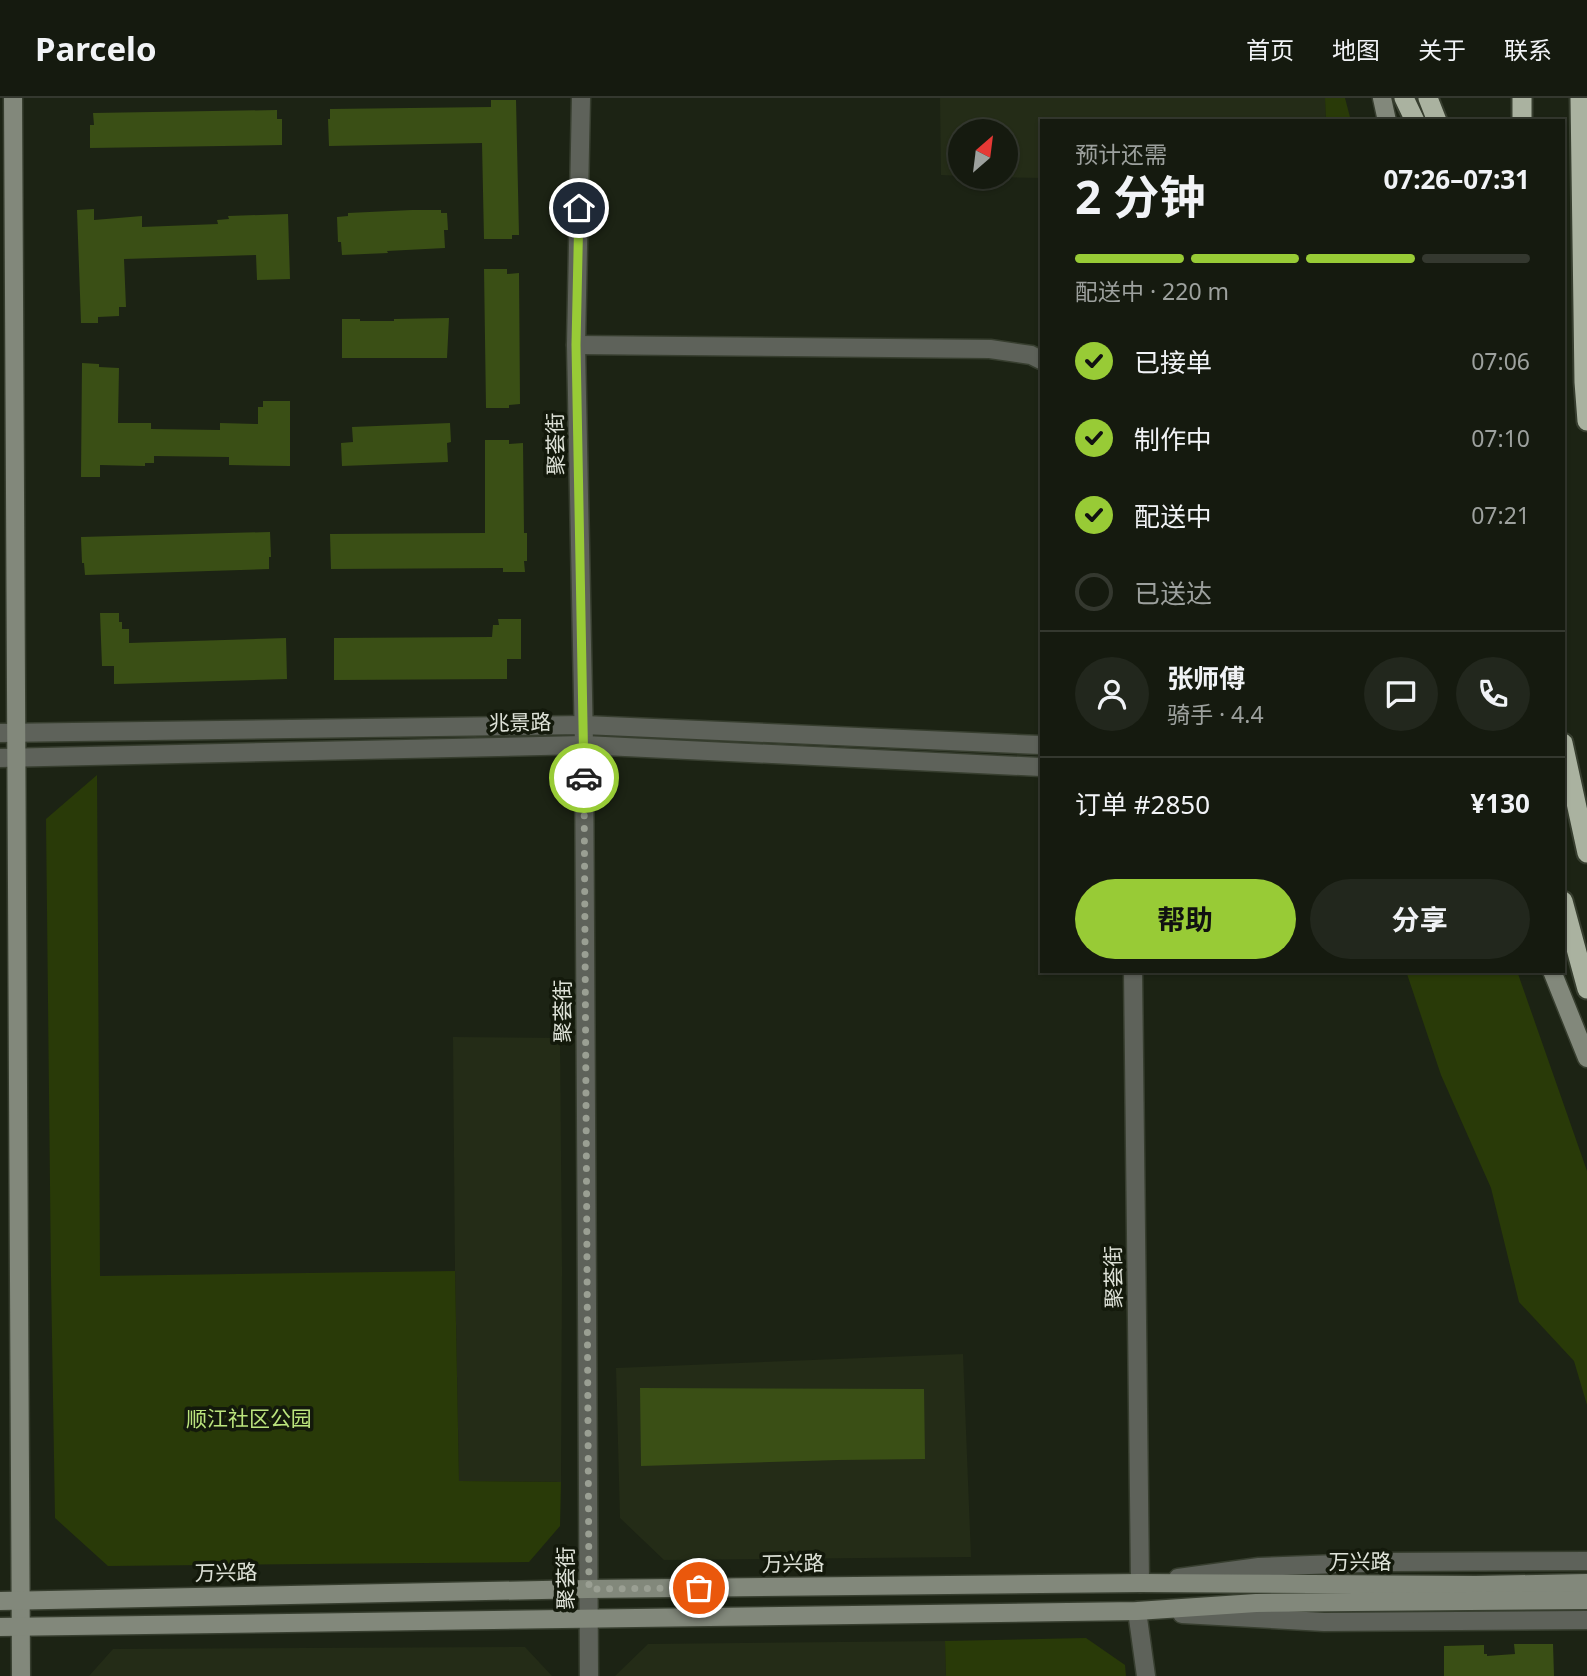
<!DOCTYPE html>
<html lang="zh">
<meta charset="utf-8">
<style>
body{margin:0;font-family:"Noto Sans","Noto Sans SC",sans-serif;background:#22271d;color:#f1f3f6;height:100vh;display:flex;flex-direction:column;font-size:26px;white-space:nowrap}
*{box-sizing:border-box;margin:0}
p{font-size:23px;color:#9da19e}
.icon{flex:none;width:38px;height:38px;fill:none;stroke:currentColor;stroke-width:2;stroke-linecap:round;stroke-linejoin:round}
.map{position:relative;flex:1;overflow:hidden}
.drawer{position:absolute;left:1040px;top:21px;width:525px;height:854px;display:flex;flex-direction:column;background:#151a0f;border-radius:0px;box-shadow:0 2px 5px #0004,0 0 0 2px #34382f}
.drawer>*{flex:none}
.needle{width:46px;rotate:28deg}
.buttons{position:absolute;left:948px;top:21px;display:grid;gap:14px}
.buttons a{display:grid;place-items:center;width:70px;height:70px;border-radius:50%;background:#151a0f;box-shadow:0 2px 5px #0004,0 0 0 2px #34382f;font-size:35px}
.pin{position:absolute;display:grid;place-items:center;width:60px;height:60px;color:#fff;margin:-30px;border:4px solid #fff;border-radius:50%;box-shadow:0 2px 7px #0007}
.courier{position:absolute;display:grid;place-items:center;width:70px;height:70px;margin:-35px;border:5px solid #98cb36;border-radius:50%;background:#fff;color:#222;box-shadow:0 2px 9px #0007}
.head em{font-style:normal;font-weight:700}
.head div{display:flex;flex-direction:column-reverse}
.head{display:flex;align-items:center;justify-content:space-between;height:119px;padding:0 35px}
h1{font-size:46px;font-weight:700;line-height:52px}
.bar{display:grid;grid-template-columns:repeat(4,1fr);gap:10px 7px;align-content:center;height:84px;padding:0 35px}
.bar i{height:9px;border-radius:5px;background:#34382f}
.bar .selected{background:#98cb36}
.bar p{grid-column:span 4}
.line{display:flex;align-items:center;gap:18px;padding:0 35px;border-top:2px solid #34382f}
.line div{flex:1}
.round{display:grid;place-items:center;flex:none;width:74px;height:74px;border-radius:37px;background:#22271d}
ol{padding:0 35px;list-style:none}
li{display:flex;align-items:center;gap:21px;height:77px}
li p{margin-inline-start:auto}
li .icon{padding:7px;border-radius:50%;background:#98cb36;color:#111;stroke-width:4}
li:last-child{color:#9da19e}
li i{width:38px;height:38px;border:4px solid #34382f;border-radius:50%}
.action{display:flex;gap:14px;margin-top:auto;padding:14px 35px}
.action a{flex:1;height:80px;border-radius:42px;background:#98cb36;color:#111;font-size:28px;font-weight:700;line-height:80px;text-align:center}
.action a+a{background:#22271d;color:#f1f3f6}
header{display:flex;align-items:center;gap:42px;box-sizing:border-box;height:98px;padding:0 35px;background:#151a0f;border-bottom:2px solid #34382f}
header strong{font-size:33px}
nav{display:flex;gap:38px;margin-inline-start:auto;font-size:24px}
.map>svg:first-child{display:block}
.built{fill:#242c17}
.green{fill:#293a08}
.building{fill:#3a4f15}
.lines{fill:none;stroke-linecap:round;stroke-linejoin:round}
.minor-casing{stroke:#373e2f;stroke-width:21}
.tertiary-casing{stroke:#373e2f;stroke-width:21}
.secondary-casing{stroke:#373e2f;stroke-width:21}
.trunk-casing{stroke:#373e2f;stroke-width:23}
.minor{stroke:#5e625a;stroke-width:18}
.tertiary{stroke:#5e625a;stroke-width:18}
.secondary{stroke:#82887b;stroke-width:18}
.trunk{stroke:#aab2a0;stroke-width:19}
.done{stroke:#9a9f93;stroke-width:7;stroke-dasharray:0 12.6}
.route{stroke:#98cb36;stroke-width:9}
.labels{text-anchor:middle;stroke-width:7;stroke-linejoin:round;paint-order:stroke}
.street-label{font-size:21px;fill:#dee2d8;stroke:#13190b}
.park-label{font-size:21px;fill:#bbe47d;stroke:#13190b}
</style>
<header>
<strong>Parcelo</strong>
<nav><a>首页</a><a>地图</a><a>关于</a><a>联系</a></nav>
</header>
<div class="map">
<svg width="1587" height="1578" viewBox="0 0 1587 1578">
<rect width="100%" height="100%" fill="#1c2314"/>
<!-- built -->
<g class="built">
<polygon points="940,0 1325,0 1326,23 1041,23 1041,80 992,79 1006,79 1006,33 961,33 961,78 941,77"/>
<polygon points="453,939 560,940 562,1172 561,1384 459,1383 455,1173"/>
<polygon points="963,1256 971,1459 664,1462 620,1420 616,1270"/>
<polygon points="945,1543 946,1578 615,1578 648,1546"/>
<polygon points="525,1549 552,1578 89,1578 113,1551"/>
</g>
<!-- green -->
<g class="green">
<polygon points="1325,0 1345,0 1351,23 1326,23"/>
<polygon points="97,677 100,1178 455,1173 459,1383 561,1384 560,1428 529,1464 108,1468 55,1420 51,1179 46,721"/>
<polygon points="1406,873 1517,873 1587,1073 1587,1307 1574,1263 1519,1204 1491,1090 1441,977"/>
<polygon points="1086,1540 1125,1567 1126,1578 946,1578 945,1543"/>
</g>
<!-- building -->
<g class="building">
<polygon points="491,2 516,2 519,137 512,137 512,141 484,141 482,45 329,48 328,21 330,21 330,11 491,9"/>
<polygon points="277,12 277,21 282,21 282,47 90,50 90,27 94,27 93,15"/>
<polygon points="94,111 94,122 142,118 142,129 218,126 217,122 229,121 228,118 288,116 290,181 257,182 256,157 124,161 126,209 119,209 119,218 98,219 98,225 81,225 77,112"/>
<polygon points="412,112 441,112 441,115 447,115 448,132 444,132 445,150 387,153 388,155 342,157 341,144 338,144 337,119 348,118 348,115"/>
<polygon points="484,171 507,171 507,176 519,175 520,306 509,307 509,310 486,310"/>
<polygon points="449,220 447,260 342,260 342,221 360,221 360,223 394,223 394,221"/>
<polygon points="82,265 99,266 99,269 119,270 118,325 151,325 151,331 220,332 220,325 258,326 258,309 263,309 263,303 290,303 290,368 229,367 229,359 154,358 154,365 145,365 145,368 100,367 100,379 81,379"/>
<polygon points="450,325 451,344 447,345 448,364 342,368 341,345 353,344 352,329"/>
<polygon points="485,342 509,342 509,346 523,345 524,435 527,435 527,463 524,463 525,474 503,474 503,470 331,471 330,436 485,435"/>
<polygon points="270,434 271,459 269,459 269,471 85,477 84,465 82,465 81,439"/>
<polygon points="100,515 119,515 119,524 122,524 122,531 129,531 129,545 286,540 287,581 114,586 114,568 102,568"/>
<polygon points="498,521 521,521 521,561 507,561 507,581 334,582 334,540 492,539 493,527 499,527"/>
<polygon points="640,1290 924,1291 925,1361 838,1362 641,1368"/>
<polygon points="1514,1546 1553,1546 1554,1578 1444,1578 1444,1548 1484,1547 1484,1556 1487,1556 1487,1558 1515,1556"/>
</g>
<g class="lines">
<defs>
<g id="minor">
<polyline points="581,0 576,247 584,647 589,1578"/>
<polyline points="576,247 990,251 1031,257 1041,262"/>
<polyline points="1133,873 1140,1485"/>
<polyline points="1137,1513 1146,1578"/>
</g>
<g id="tertiary">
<polyline points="0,635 584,627 1041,647"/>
<polyline points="0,660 584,647 1041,669"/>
<polyline points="1178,1480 1259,1469 1390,1464 1587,1463"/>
<polyline points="1182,1516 1324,1524 1587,1522"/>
</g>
<g id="secondary">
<polyline points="13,0 21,1578"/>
<polyline points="1382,0 1387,23"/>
<polyline points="1552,873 1587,960"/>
<polyline points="0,1503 588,1491 1140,1485 1476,1487 1587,1485"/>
<polyline points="0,1529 1137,1513 1256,1505 1587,1502"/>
</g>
<g id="trunk">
<polyline points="1404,0 1415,23"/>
<polyline points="1428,0 1437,23"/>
<polyline points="1522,0 1522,23"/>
<polyline points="1580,0 1584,284 1587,323"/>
<polyline points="1563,645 1587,755"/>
<polyline points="1563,803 1587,891"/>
</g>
</defs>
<!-- minor casing -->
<use href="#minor" class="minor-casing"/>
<!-- tertiary casing -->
<use href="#tertiary" class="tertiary-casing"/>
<!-- secondary casing -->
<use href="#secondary" class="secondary-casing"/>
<!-- trunk casing -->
<use href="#trunk" class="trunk-casing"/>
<!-- minor -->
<use href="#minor" class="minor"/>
<!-- tertiary -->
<use href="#tertiary" class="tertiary"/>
<!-- secondary -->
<use href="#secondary" class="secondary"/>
<!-- trunk -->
<use href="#trunk" class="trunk"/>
</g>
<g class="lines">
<!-- done -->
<polyline class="done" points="584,680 589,1491 699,1490"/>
<!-- route -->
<polyline class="route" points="579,110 576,247 584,680"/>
</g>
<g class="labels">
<!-- street labels -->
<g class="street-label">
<text transform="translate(556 346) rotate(-91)" y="7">聚荟街</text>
<text transform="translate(520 625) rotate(-1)" y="7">兆景路</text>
<text transform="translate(563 913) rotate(-90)" y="7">聚荟街</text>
<text transform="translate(1114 1179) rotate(-91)" y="7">聚荟街</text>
<text x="1360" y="1471">万兴路</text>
<text transform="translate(793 1466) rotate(-1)" y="7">万兴路</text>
<text transform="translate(226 1475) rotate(-1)" y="7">万兴路</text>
<text transform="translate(566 1480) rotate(-90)" y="7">聚荟街</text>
</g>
<!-- park labels -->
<g class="park-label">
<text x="249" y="1328">顺江社区公园</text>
</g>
</g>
</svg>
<div class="buttons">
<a><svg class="needle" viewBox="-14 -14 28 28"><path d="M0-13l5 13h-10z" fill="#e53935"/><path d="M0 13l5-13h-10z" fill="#9da19e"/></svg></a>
</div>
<div class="pin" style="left:699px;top:1490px;background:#ea580c"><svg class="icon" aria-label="bag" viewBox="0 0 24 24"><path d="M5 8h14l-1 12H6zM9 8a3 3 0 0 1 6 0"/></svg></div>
<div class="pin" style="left:579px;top:110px;background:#1f2937"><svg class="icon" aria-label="home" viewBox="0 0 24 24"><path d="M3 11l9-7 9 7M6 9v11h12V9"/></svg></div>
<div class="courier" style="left:584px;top:680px"><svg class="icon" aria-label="car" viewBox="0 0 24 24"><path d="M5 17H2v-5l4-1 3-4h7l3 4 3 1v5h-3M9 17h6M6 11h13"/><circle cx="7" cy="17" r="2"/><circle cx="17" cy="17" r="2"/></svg></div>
<section class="drawer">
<div class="head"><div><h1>2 分钟</h1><p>预计还需</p></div><em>07:26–07:31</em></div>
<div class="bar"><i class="selected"></i><i class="selected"></i><i class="selected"></i><i></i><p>配送中 · 220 m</p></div>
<ol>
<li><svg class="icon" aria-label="check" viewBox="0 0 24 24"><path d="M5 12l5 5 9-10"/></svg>已接单<p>07:06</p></li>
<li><svg class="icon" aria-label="check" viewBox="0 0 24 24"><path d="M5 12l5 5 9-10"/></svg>制作中<p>07:10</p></li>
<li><svg class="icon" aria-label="check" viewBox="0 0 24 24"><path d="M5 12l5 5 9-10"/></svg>配送中<p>07:21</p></li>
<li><i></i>已送达</li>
</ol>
<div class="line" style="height:126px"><a class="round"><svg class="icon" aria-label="person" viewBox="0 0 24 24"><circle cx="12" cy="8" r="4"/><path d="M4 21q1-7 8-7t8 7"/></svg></a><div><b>张师傅</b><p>骑手 · 4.4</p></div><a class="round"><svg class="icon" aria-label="chat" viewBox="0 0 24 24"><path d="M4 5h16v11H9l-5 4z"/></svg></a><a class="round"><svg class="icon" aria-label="phone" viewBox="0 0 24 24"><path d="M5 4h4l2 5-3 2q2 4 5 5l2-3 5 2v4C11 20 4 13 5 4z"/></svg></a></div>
<div class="line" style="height:91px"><div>订单 #2850</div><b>¥130</b></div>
<div class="action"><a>帮助</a><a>分享</a></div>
</section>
</div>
